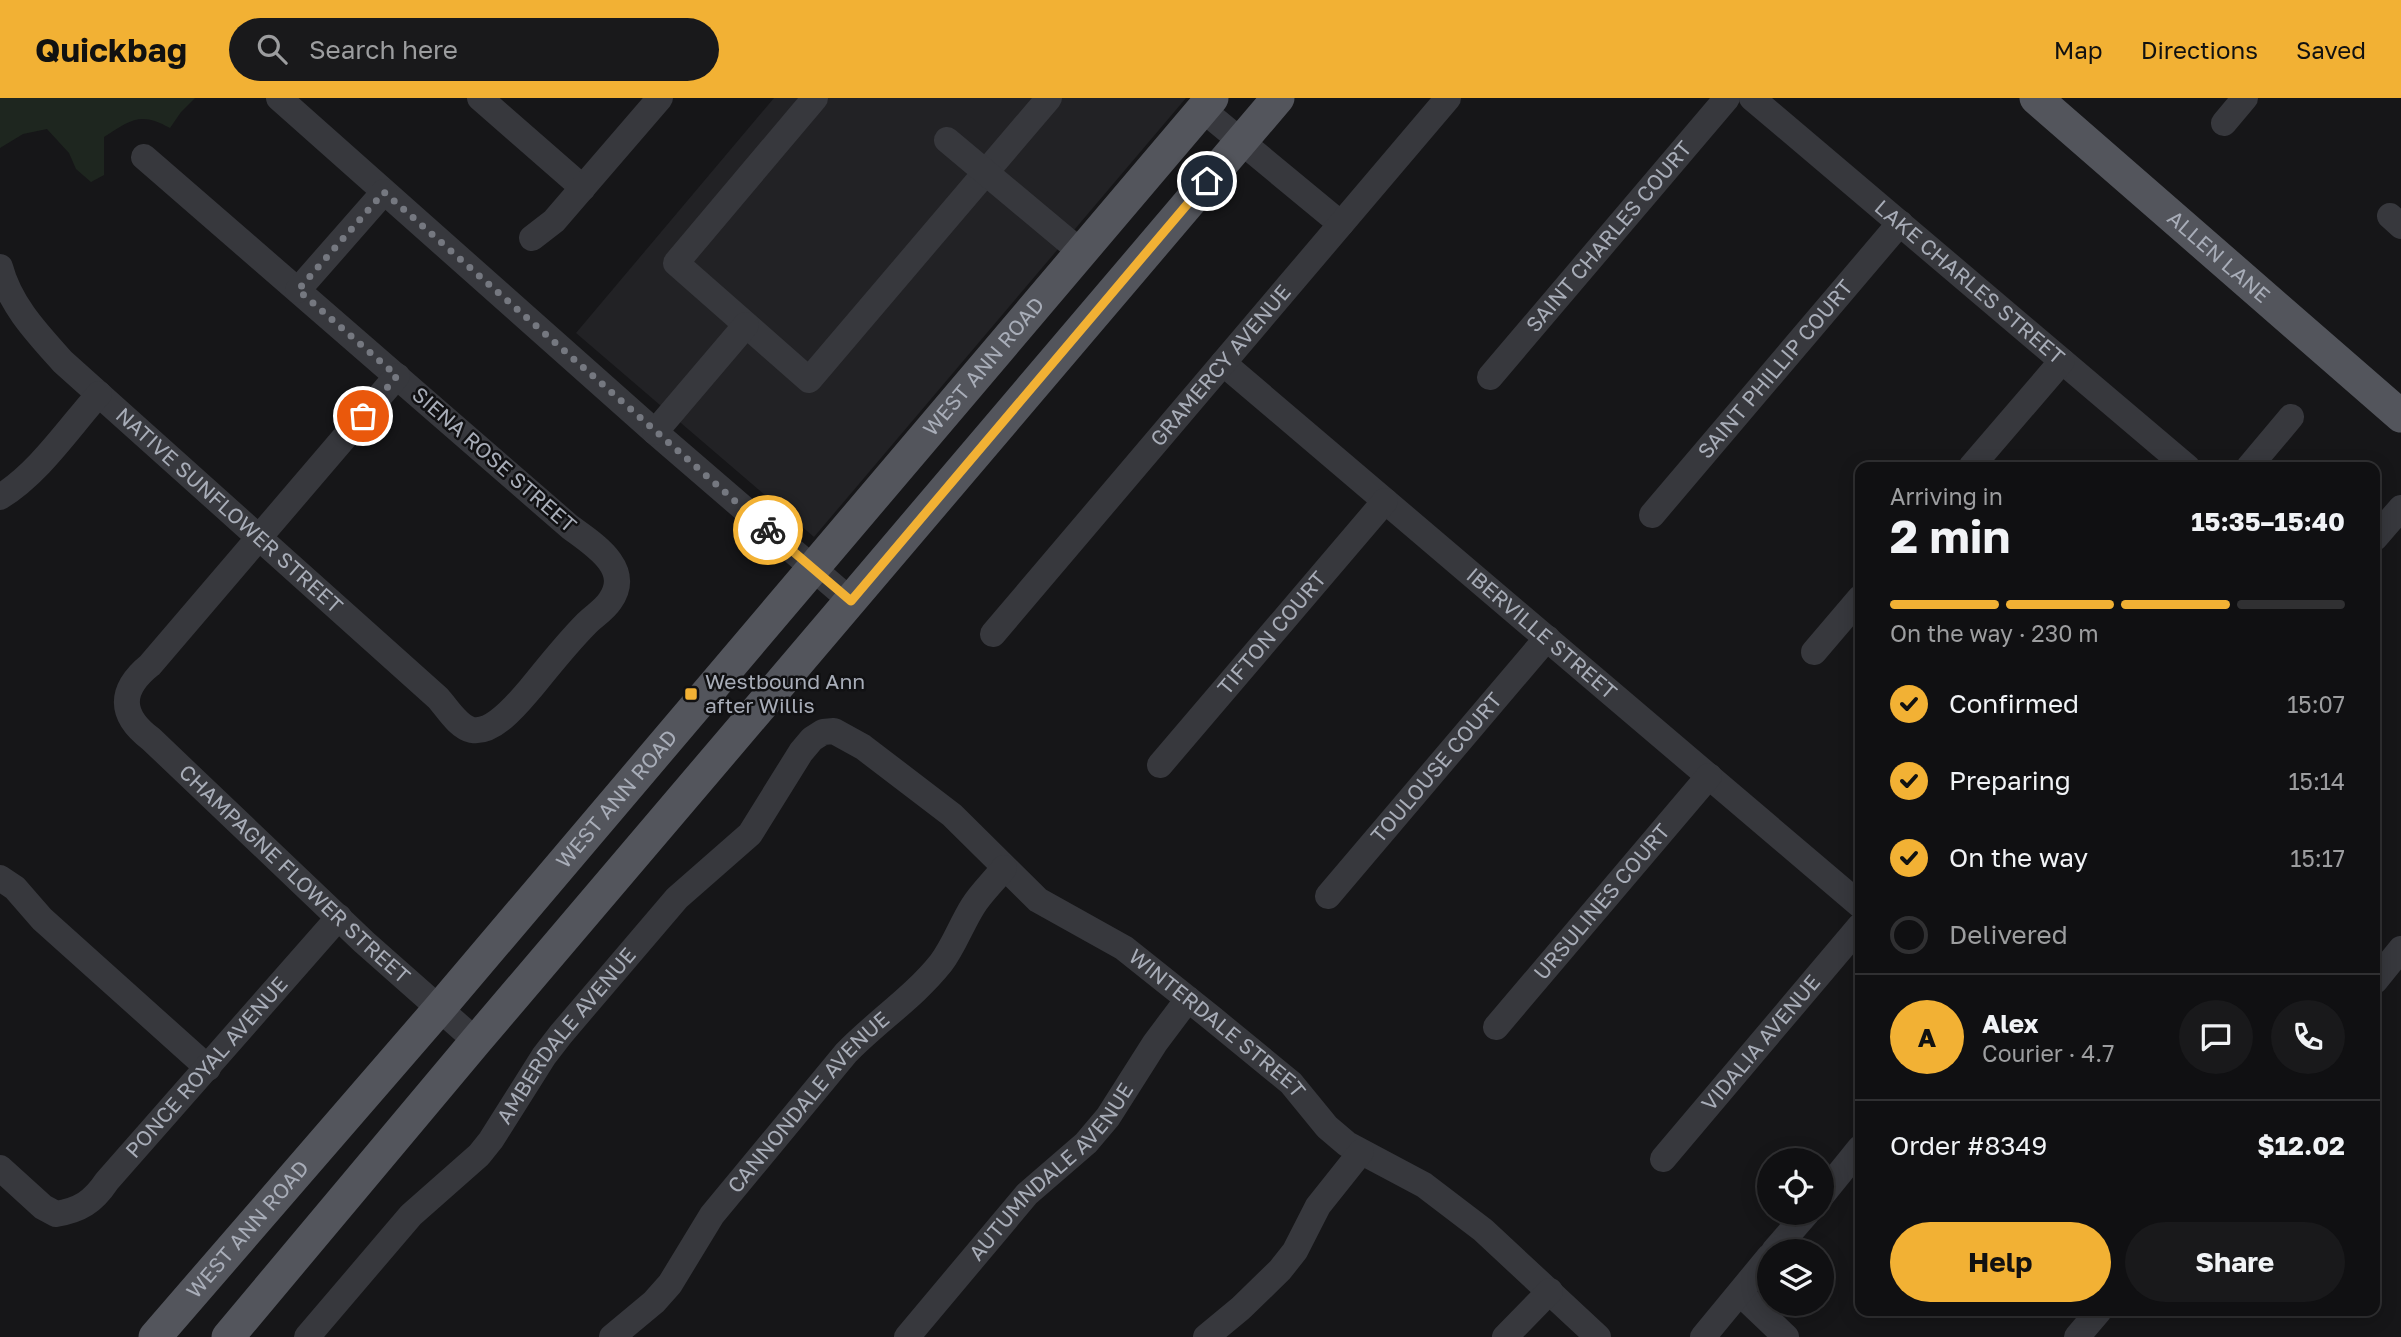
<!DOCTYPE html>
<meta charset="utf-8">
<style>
body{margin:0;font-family:"Golos Text",sans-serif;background:#19191b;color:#f1f3f6;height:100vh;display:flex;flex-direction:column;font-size:26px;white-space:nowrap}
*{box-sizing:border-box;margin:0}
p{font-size:23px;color:#9c9d9f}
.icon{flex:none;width:38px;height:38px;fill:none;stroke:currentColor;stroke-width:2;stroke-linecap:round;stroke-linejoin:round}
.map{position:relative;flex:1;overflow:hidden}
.panel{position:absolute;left:1855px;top:364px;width:525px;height:854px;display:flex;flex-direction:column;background:#101012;border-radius:14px;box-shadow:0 4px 18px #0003,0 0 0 2px #303032}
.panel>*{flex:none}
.tools{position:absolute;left:1757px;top:1050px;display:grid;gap:14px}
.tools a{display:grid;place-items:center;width:77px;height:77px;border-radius:50%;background:#101012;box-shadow:0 4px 18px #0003,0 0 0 2px #303032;font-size:35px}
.pin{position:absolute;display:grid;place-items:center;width:60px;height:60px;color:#fff;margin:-30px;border:4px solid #fff;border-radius:50%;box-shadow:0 2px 7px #0007}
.courier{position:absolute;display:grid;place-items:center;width:70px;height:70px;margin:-35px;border:5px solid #f2b134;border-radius:50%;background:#fff;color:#222;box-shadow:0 2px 9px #0007}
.overview em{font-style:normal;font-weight:700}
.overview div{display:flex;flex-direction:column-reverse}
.overview{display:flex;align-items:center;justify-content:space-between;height:119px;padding:0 35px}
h1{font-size:46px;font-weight:700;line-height:52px}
.bar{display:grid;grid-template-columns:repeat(4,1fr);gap:10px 7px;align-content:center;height:84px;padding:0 35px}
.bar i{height:9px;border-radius:5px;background:#303032}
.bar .current{background:#f2b134}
.bar p{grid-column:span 4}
.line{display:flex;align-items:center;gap:18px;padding:0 35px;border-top:2px solid #303032}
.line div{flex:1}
.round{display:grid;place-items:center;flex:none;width:74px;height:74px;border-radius:37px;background:#19191b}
ol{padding:0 35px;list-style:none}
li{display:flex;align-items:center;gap:21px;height:77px}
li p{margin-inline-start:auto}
li .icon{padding:7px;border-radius:50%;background:#f2b134;color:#111;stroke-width:4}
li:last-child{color:#9c9d9f}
li i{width:38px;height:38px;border:4px solid #303032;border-radius:50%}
.button{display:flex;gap:14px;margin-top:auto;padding:14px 35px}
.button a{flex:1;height:80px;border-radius:42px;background:#f2b134;color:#111;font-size:28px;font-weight:700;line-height:80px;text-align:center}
.button a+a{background:#19191b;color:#f1f3f6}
header{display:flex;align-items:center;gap:42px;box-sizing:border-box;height:98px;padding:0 35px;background:#f2b134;color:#111}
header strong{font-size:33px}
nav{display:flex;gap:38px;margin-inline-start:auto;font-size:24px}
.search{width:490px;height:63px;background:#19191b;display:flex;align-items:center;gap:18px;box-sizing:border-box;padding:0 24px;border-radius:38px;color:#9c9d9f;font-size:26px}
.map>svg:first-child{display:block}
.built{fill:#222225}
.green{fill:#1e261f}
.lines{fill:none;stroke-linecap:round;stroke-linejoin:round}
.minor{stroke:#37383d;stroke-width:26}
.major{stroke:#53555c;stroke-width:33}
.done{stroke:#757880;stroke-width:7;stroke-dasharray:0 12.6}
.route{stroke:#f2b134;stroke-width:9}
.poi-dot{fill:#f2b134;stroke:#111113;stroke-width:2.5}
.labels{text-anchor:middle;stroke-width:5;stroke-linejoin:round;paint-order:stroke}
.street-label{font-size:21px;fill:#a8adb8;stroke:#111113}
.poi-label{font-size:21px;fill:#a8adb8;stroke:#111113;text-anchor:start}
</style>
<header>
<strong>Quickbag</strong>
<div class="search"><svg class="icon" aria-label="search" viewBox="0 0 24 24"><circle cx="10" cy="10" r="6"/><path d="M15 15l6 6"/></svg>Search here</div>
<nav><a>Map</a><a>Directions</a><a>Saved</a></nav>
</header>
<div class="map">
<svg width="2401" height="1239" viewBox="0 0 2401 1239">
<rect width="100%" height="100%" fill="#161618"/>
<!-- built -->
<polygon class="built" points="774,0 1186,0 814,439 576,235"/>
<!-- green -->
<path class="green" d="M 0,0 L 195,0 L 181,14 L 170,30 C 141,13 130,22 104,39 L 104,77 L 91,84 L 76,71 L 69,55 L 47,31 L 23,36 L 0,50 Z"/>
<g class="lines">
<!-- minor -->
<g class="minor">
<polyline points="279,0 655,334 851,503"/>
<polyline points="480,0 583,90"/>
<polyline points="815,0 676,165 809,282 1049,0"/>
<path id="s1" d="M 1752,0 L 2187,369"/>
<polyline points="1202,11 1341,126"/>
<polyline points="2224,25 2245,0"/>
<polyline points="947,42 1082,155"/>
<polyline points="2390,118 2401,128"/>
<polyline points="532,140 554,123 660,0"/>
<path id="s2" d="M 0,169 C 10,207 37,235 63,264 L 438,600 C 447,610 458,629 472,632 C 494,636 519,604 531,590 C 549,568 567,545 587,525 C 594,518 604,512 610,503 C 633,470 593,446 570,429 L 144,59"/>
<polyline points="298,192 384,94"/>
<path id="s3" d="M 1223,265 L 1860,807"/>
<path id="s4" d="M 397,278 L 150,567 C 119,592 119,617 151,641 L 364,844 L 476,943"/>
<path id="s5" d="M 1490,279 L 1727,0"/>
<polyline points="655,334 746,227"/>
<polyline points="1971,369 2062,263"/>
<polyline points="2249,369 2291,319"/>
<path d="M 0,399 C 39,375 68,331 99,296"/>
<path id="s6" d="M 1652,417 L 1900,125"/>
<polyline points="2375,440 2401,410"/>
<path id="s7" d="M 993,536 L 1448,0"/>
<polyline points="1814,554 1860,500"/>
<path id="s8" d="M 1160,667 L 1385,403"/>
<polyline points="0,780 15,790 42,821 208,970"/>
<path id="s9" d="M 1328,798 L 1547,540"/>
<polyline points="2375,883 2401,851"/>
<path id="s10" d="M 1496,929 L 1709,678"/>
<path id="s11" d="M 1663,1061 L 1860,828"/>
<path id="s12" d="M 0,1070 L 43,1109 L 56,1116 C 80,1112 93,1104 107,1083 L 339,819"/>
<polyline points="1822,1097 1860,1050"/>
<polyline points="1774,1153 1807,1115"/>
<polyline points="1740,1195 1786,1239"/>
<path id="s13" d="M 307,1239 L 411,1117 L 479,1057 L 491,1042 L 544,958 L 561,936 L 677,800 L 750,736 L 801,654 L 812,641 L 823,634 L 834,633 L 863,649 L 952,717 L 1038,802 L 1124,850 L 1213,921 L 1291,985 L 1327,1029 L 1347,1046 L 1424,1087 L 1483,1132 L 1598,1239"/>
<path id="s14" d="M 612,1239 L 654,1204 L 670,1186 L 712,1117 L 846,955 C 877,923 913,900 941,865 C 954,848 961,827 973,808 C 981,795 994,783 1004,770"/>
<path id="s15" d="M 907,1239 L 1027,1096 L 1086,1045 L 1108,1019 L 1155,945 L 1188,901"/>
<polyline points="1206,1239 1241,1210 1280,1172 1295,1153 1318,1108 1361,1054"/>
<polyline points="1505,1239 1550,1193"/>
<polyline points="1703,1239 1769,1159"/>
<polyline points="2077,1239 2099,1213"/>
</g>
<!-- major -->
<g class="major">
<path id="s16" d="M 2036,0 L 2401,318"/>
<path id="s17" d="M 155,1239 L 439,911 L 1212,0"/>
<polyline points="228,1239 476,943 1278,0"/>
</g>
</g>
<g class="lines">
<!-- done -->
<polyline class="done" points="363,318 397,278 298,192 384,94 768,432"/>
<!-- route -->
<polyline class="route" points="768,432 851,503 1207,83"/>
</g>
<!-- markers -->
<rect class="poi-dot" x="684" y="589" width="14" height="14" rx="3.5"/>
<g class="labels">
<!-- street labels -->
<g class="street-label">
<text dy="7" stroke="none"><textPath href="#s5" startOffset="184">SAINT CHARLES COURT</textPath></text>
<text dy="7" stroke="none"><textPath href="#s16" startOffset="242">ALLEN LANE</textPath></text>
<text dy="7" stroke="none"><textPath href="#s1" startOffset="285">LAKE CHARLES STREET</textPath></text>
<text dy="7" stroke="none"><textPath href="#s7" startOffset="352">GRAMERCY AVENUE</textPath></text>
<text dy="7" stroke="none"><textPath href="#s17" startOffset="1276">WEST ANN ROAD</textPath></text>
<text dy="7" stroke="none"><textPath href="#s6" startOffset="191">SAINT PHILLIP COURT</textPath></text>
<text transform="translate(494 362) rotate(41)" y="7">SIENA ROSE STREET</text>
<text dy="7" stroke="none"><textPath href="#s2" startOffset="338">NATIVE SUNFLOWER STREET</textPath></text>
<text dy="7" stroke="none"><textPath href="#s8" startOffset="173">TIFTON COURT</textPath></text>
<text dy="7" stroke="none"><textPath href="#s3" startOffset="418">IBERVILLE STREET</textPath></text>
<text dy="7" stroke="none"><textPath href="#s9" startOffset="168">TOULOUSE COURT</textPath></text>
<text dy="7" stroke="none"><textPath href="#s17" startOffset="709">WEST ANN ROAD</textPath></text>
<text dy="7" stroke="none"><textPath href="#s4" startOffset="668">CHAMPAGNE FLOWER STREET</textPath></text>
<text dy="7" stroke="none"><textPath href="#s10" startOffset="164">URSULINES COURT</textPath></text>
<text dy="7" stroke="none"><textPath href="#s13" startOffset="1295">WINTERDALE STREET</textPath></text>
<text dy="7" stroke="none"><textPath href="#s13" startOffset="399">AMBERDALE AVENUE</textPath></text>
<text dy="7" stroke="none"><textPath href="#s11" startOffset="152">VIDALIA AVENUE</textPath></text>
<text dy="7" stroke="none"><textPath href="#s12" startOffset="287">PONCE ROYAL AVENUE</textPath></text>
<text dy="7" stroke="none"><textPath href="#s14" startOffset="308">CANNONDALE AVENUE</textPath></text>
<text dy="7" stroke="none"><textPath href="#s15" startOffset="220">AUTUMNDALE AVENUE</textPath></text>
<text dy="7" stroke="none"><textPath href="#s17" startOffset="142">WEST ANN ROAD</textPath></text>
</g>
<!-- poi labels -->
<g class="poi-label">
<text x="705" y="591">Westbound Ann<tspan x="705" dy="24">after Willis</tspan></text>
</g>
</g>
</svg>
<div class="tools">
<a><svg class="icon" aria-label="locate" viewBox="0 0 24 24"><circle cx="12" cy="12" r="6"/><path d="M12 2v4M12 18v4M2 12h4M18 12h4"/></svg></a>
<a><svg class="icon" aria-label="layers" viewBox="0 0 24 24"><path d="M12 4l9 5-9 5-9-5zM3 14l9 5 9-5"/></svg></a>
</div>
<div class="pin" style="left:363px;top:318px;background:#ea580c"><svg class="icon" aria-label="bag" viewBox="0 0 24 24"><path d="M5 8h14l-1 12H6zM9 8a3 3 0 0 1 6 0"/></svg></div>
<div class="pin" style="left:1207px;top:83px;background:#1f2937"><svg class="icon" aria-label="home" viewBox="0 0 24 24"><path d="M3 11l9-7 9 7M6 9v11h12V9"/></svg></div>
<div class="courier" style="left:768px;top:432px"><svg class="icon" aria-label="bike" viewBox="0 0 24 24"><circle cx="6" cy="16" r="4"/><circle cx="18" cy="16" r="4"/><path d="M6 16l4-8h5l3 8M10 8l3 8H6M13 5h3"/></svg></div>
<section class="panel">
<div class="overview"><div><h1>2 min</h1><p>Arriving in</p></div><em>15:35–15:40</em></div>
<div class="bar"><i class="current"></i><i class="current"></i><i class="current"></i><i></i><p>On the way · 230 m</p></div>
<ol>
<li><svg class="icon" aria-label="check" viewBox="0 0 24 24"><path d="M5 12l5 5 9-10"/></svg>Confirmed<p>15:07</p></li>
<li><svg class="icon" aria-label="check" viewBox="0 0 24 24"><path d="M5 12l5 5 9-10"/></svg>Preparing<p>15:14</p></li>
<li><svg class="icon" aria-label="check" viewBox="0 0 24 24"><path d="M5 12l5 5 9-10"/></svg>On the way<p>15:17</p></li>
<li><i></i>Delivered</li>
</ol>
<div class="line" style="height:126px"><b class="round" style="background:#f2b134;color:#111">A</b><div><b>Alex</b><p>Courier · 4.7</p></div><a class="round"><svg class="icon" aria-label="chat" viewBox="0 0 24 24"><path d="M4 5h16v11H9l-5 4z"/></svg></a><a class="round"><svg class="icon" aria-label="phone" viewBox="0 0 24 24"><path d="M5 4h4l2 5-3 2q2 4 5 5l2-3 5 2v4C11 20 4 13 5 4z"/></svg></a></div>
<div class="line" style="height:91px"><div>Order #8349</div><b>$12.02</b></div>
<div class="button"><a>Help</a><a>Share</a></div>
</section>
</div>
